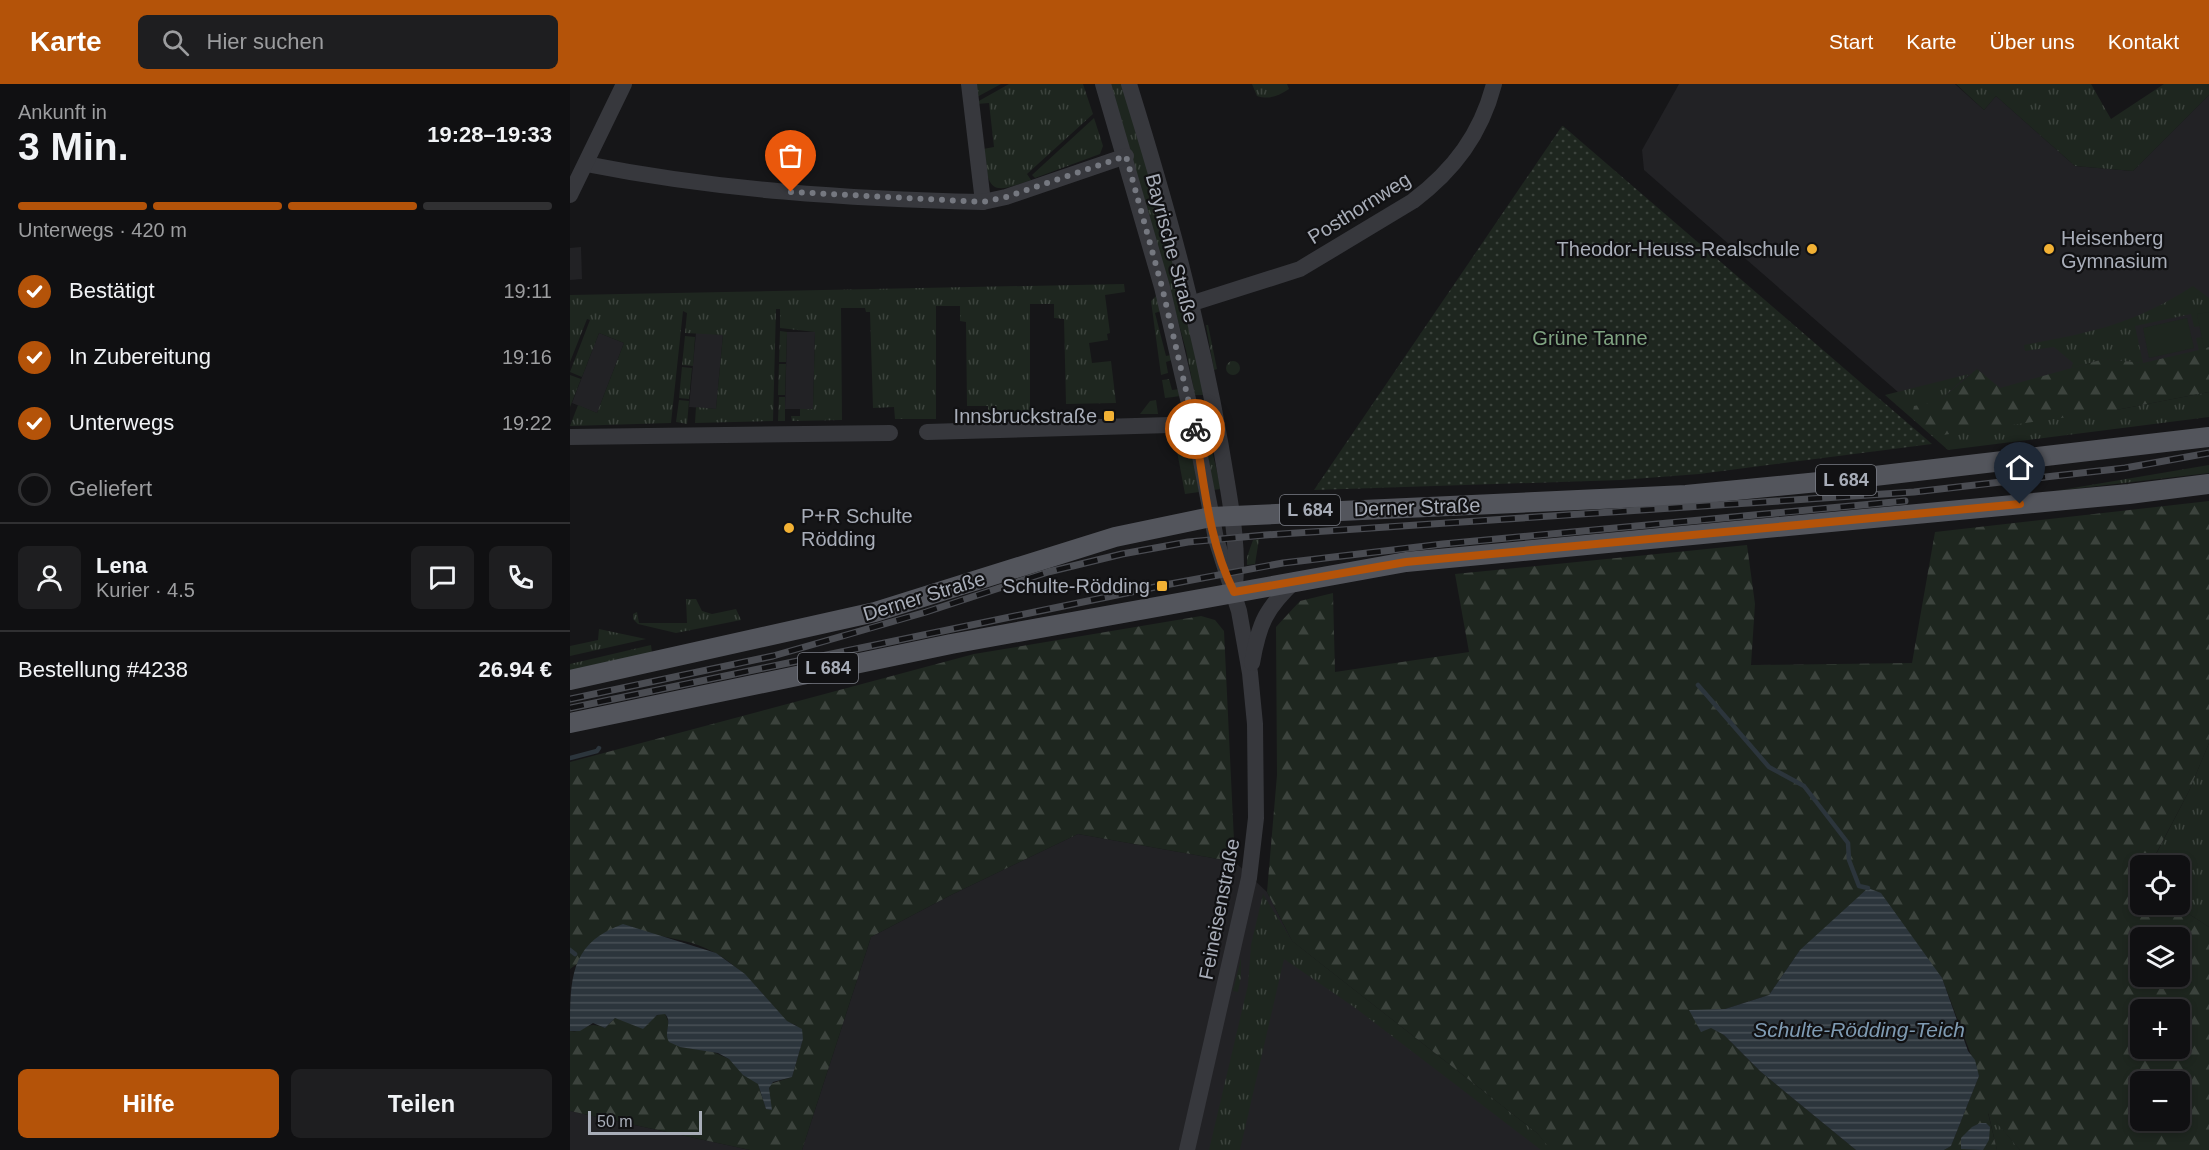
<!DOCTYPE html>
<html lang="de">
<meta charset="utf-8">
<style>
body{margin:0;font-family:Helvetica,sans-serif;background:#1e1e20;color:#f1f3f6;height:100vh;display:flex;flex-direction:column;font-size:22px;white-space:nowrap}
*{box-sizing:border-box;margin:0}
p{font-size:20px;color:#9c9d9f}
.icon{flex:none;width:33px;height:33px;fill:none;stroke:currentColor;stroke-width:2;stroke-linecap:round;stroke-linejoin:round}
.map{position:relative;flex:1;overflow:hidden}
.drawer{display:flex;flex-direction:column;background:#101012;width:570px}
.drawer>*{flex:none}
.fabs{position:absolute;left:1560px;top:771px;display:grid;gap:12px}
.fabs a{display:grid;place-items:center;width:60px;height:60px;border-radius:9px;background:#101012;box-shadow:0 3px 9px #0003,0 0 0 2px #303032;font-size:30px}
.scale{position:absolute;left:18px;bottom:15px;width:114px;box-sizing:border-box;padding-left:6px;border:3px solid #a8adb8;border-top:0;font-size:16px;line-height:21px;white-space:nowrap;color:#a8adb8;-webkit-text-stroke:4px #111113;paint-order:stroke}
.pin{position:absolute;display:grid;place-items:center;width:51px;height:51px;color:#fff;margin:-62px -26px;border-radius:50% 50% 50% 0;rotate:-45deg;box-shadow:0 0 6px #0007}
.pin .icon{rotate:45deg}
.courier{position:absolute;display:grid;place-items:center;width:60px;height:60px;margin:-30px;border:4px solid #b45309;border-radius:50%;background:#fff;color:#222;box-shadow:0 2px 8px #0007}
.overview em{font-style:normal;font-weight:700}
.overview div{display:flex;flex-direction:column-reverse}
.overview{display:flex;align-items:center;justify-content:space-between;height:102px;padding:0 18px}
h1{font-size:39px;font-weight:700;line-height:45px}
.bar{display:grid;grid-template-columns:repeat(4,1fr);gap:9px 6px;align-content:center;height:72px;padding:0 18px}
.bar i{height:8px;border-radius:4px;background:#303032}
.bar .active{background:#b45309}
.bar p{grid-column:span 4}
.line{display:flex;align-items:center;gap:15px;padding:0 18px;border-top:2px solid #303032}
.line div{flex:1}
.round{display:grid;place-items:center;flex:none;width:63px;height:63px;border-radius:9px;background:#1e1e20}
ol{padding:0 18px;list-style:none}
li{display:flex;align-items:center;gap:18px;height:66px}
li p{margin-inline-start:auto}
li .icon{padding:6px;border-radius:50%;background:#b45309;color:#fff;stroke-width:4}
li:last-child{color:#9c9d9f}
li i{width:33px;height:33px;border:3px solid #303032;border-radius:50%}
.primary-button{display:flex;gap:12px;margin-top:auto;padding:12px 18px}
.primary-button a{flex:1;height:69px;border-radius:9px;background:#b45309;color:#fff;font-size:24px;font-weight:700;line-height:69px;text-align:center}
.primary-button a+a{background:#1e1e20;color:#f1f3f6}
header{display:flex;align-items:center;gap:36px;box-sizing:border-box;height:84px;padding:0 30px;background:#b45309;color:#fff}
header strong{font-size:28px}
nav{display:flex;gap:33px;margin-inline-start:auto;font-size:21px}
.search{width:420px;height:54px;background:#1e1e20;display:flex;align-items:center;gap:15px;box-sizing:border-box;padding:0 21px;border-radius:9px;color:#9c9d9f;font-size:22px}
main{display:flex;flex:1;min-height:0}
.map>svg:first-child{display:block}
.built{fill:#222225}
.grass{fill:url(#grass-tufts)}
.forest{fill:url(#forest-firs);fill-rule:evenodd}
.garden{fill:url(#garden-dots)}
.pitch{fill:#1e261f}
.water{fill:url(#water-rules)}
.lines{fill:none;stroke-linecap:round;stroke-linejoin:round}
.stream{stroke:#2c353c;stroke-width:4.5}
.minor{stroke:#37383d;stroke-width:16}
.major{stroke:#53555c;stroke-width:20}
.rail-casing{stroke:#4a4c52;stroke-width:7}
.rail{stroke:#111113;stroke-width:4.5;stroke-dasharray:14;stroke-linecap:butt}
.done{stroke:#757880;stroke-width:6;stroke-dasharray:0 10.8}
.route{stroke:#b45309;stroke-width:8}
.poi-dot{fill:#f2b134;stroke:#111113;stroke-width:2}
.labels{text-anchor:middle;stroke-width:4.5;stroke-linejoin:round;paint-order:stroke}
.shield{fill:#111113;stroke:#7b7e86;stroke-width:1.5}
.shield-label{font-size:18px;font-weight:bold;fill:#a8adb8}
.street-label{font-size:20px;fill:#a8adb8;stroke:#111113}
.poi-label{font-size:20px;fill:#a8adb8;stroke:#111113;text-anchor:end}
.park-label{font-size:20px;fill:#7fa381;stroke:#111113}
.water-label{font-size:21px;font-style:italic;fill:#7f9bb3;stroke:#111113}
</style>
<header>
<strong>Karte</strong>
<div class="search"><svg class="icon" aria-label="search" viewBox="0 0 24 24"><circle cx="10" cy="10" r="6"/><path d="M15 15l6 6"/></svg>Hier suchen</div>
<nav><a>Start</a><a>Karte</a><a>Über uns</a><a>Kontakt</a></nav>
</header>
<main>
<section class="drawer">
<div class="overview"><div><h1>3 Min.</h1><p>Ankunft in</p></div><em>19:28–19:33</em></div>
<div class="bar"><i class="active"></i><i class="active"></i><i class="active"></i><i></i><p>Unterwegs · 420 m</p></div>
<ol>
<li><svg class="icon" aria-label="check" viewBox="0 0 24 24"><path d="M5 12l5 5 9-10"/></svg>Bestätigt<p>19:11</p></li>
<li><svg class="icon" aria-label="check" viewBox="0 0 24 24"><path d="M5 12l5 5 9-10"/></svg>In Zubereitung<p>19:16</p></li>
<li><svg class="icon" aria-label="check" viewBox="0 0 24 24"><path d="M5 12l5 5 9-10"/></svg>Unterwegs<p>19:22</p></li>
<li><i></i>Geliefert</li>
</ol>
<div class="line" style="height:108px"><a class="round"><svg class="icon" aria-label="person" viewBox="0 0 24 24"><circle cx="12" cy="8" r="4"/><path d="M4 21q1-7 8-7t8 7"/></svg></a><div><b>Lena</b><p>Kurier · 4.5</p></div><a class="round"><svg class="icon" aria-label="chat" viewBox="0 0 24 24"><path d="M4 5h16v11H9l-5 4z"/></svg></a><a class="round"><svg class="icon" aria-label="phone" viewBox="0 0 24 24"><path d="M5 4h4l2 5-3 2q2 4 5 5l2-3 5 2v4C11 20 4 13 5 4z"/></svg></a></div>
<div class="line" style="height:78px"><div>Bestellung #4238</div><b>26.94 €</b></div>
<div class="primary-button"><a>Hilfe</a><a>Teilen</a></div>
</section>
<div class="map">
<svg width="1639" height="1066" viewBox="0 0 1639 1066">
<defs>
<pattern id="grass-tufts" width="24" height="20" patternUnits="userSpaceOnUse" patternTransform="scale(1.5)"><rect width="24" height="20" fill="#1e261f"/><path d="M3 7l-1-3M5 7V3M7 7l1-3M15 17l-1-3M17 17v-4M19 17l1-3" fill="none" stroke="#3c433d"/></pattern>
<pattern id="forest-firs" width="22" height="20" patternUnits="userSpaceOnUse" patternTransform="scale(1.5)"><rect width="22" height="20" fill="#1e261f"/><path d="M5 1l3.5 6h-7zM16 11l3.5 6h-7z" fill="#3c433d"/></pattern>
<pattern id="garden-dots" width="8" height="8" patternUnits="userSpaceOnUse" patternTransform="scale(1.5)"><rect width="8" height="8" fill="#1e261f"/><path d="M2 2h.1M6 6h.1" fill="none" stroke="#3c433d" stroke-width="1.8" stroke-linecap="round"/></pattern>
<pattern id="water-rules" width="6" height="5" patternUnits="userSpaceOnUse" patternTransform="scale(1.5)"><rect width="6" height="5" fill="#2c353c"/><path d="M0 2.5h6" fill="none" stroke="#485056"/></pattern>
</defs>
<rect width="100%" height="100%" fill="#161618"/>
<!-- built -->
<g class="built">
<polygon points="1109,0 1385,0 1414,26 1426,12 1505,82 1563,87 1639,11 1639,293 1344,322 1074,86 1072,66"/>
<polygon points="11,163 12,195 0,196 0,164"/>
<polygon points="126,248 153,251 146,325 119,323"/>
<polygon points="217,248 245,248 243,325 215,325"/>
<polygon points="29,249 54,259 27,329 2,319"/>
<polygon points="508,750 665,778 697,808 722,857 982,1066 232,1066 301,853 381,811"/>
<polygon points="0,1027 180,1066 0,1066"/>
</g>
<!-- grass -->
<g class="grass">
<polygon points="406,0 431,0 407,13"/>
<path d="M 439,0 L 513,0 L 523,30 L 457,90 L 461,96 C 420,111 419,108 413,65 L 424,63 L 419,19 L 407,20 L 407,18 Z"/>
<polygon points="539,0 555,0 596,137 634,311 625,311 616,266 576,121"/>
<path d="M 682,0 L 717,0 L 719,5 C 708,12 699,16 687,12 Z"/>
<polygon points="1386,0 1521,0 1541,35 1594,0 1639,0 1639,11 1563,87 1505,82 1426,12 1414,26"/>
<polygon points="524,34 533,62 530,70 465,94 462,91"/>
<polygon points="554,200 555,208 535,211 540,249 537,250 538,256 519,259 522,279 541,277 546,319 496,320 494,235 484,234 484,220 460,220 460,334 418,333 418,322 397,322 396,238 390,237 390,222 366,222 366,335 325,335 324,323 303,324 300,228 296,228 295,224 271,224 272,336 222,337 221,332 230,332 230,325 243,325 245,248 210,244 210,225 206,225 203,337 125,339 126,323 146,325 153,251 115,249 117,229 113,227 101,339 0,342 8,321 27,329 54,259 29,249 12,293 0,288 20,236 17,235 0,278 0,211"/>
<path d="M 1623,202 L 1639,214 L 1639,228 L 1627,231 L 1630,242 L 1624,243 L 1621,230 L 1565,242 L 1573,279 L 1534,275 L 1501,284 L 1503,279 L 1484,263 L 1455,267 L 1454,261 C 1523,248 1562,241 1623,202 Z"/>
<polygon points="586,212 591,227 585,229 596,272 601,271 602,276 596,278 598,289 591,291 581,217"/>
<polygon points="636,241 638,241 647,285 644,286"/>
<polygon points="210,247 217,248 216,278 209,278"/>
<polygon points="115,252 125,253 123,282 112,281"/>
<circle cx="663" cy="284" r="7"/>
<polygon points="209,280 216,280 215,311 208,311"/>
<polygon points="112,283 122,284 119,315 109,314"/>
<polygon points="1399,290 1369,317 1546,326 1639,308 1639,333 1378,366 1315,311"/>
<polygon points="0,291 11,295 0,323"/>
<polygon points="599,295 602,306 610,305 611,312 595,314 592,296"/>
<polygon points="209,313 215,313 215,337 208,337"/>
<polygon points="109,316 119,317 117,340 106,338"/>
<polygon points="586,316 588,330 570,330 580,317"/>
<path d="M 604,351 C 626,357 625,389 629,408 L 615,410 Z"/>
<polygon points="636,358 640,358 651,405 643,406"/>
<polygon points="1639,381 1639,389 1485,407"/>
<polygon points="689,455 685,480 677,481 677,473 683,456"/>
<polygon points="116,515 126,515 132,527 142,530 166,525 171,536 106,549 68,540 63,535 63,530 67,528 69,539 117,539"/>
<polygon points="29,545 76,555 0,572 0,562 28,556"/>
<polygon points="81,561 82,569 0,588 0,580"/>
<polygon points="1639,659 1639,843 1605,821 1610,820 1610,782 1580,782 1619,707"/>
<polygon points="693,810 722,857 967,1049 982,1066 971,1066 784,923 714,875 670,1066 639,1066 678,901 681,861"/>
<polygon points="671,874 671,893 668,908 663,907"/>
<polygon points="1418,1028 1450,1066 1427,1066"/>
</g>
<!-- forest -->
<g class="forest">
<polygon points="1632,253 1634,264 1639,263 1639,308 1546,326 1366,352 1342,331 1344,322 1369,317 1407,285 1430,304 1534,275 1573,279 1629,266 1626,254"/>
<path d="M 1639,417 L 1639,659 L 1619,707 L 1580,781 L 1570,782 L 1570,820 L 1605,821 L 1639,843 L 1639,1066 L 1450,1066 L 1418,1029 L 1427,1066 L 1374,1066 L 1381,1062 L 1409,992 L 1372,894 L 1230,866 L 1199,911 L 1155,925 L 1120,927 L 1154,951 L 1191,988 L 1286,1066 L 981,1066 L 967,1049 L 722,857 L 697,808 L 707,691 L 706,543 L 730,517 L 763,509 L 765,588 L 899,568 L 885,490 L 1177,461 L 1185,520 L 1181,581 L 1342,579 L 1365,448 ZM 1570,854 L 1610,854 L 1610,892 L 1570,892 ZM 1570,926 L 1610,926 L 1610,964 L 1570,964 ZM 1570,998 L 1610,998 L 1610,1036 L 1570,1036 Z"/>
<path d="M 631,532 L 645,536 L 654,547 L 665,778 L 508,750 L 381,811 L 301,853 L 232,1066 L 180,1066 L 0,1027 L 0,947 C 16,950 14,935 35,944 L 45,934 L 83,934 L 91,929 L 95,930 L 99,939 L 97,948 L 110,963 L 141,967 L 159,975 L 188,1000 L 196,1025 L 200,1000 L 222,993 L 233,955 L 226,941 L 217,938 C 188,905 166,873 122,859 C 101,853 80,852 60,842 L 0,885 L 0,678 L 404,570 Z"/>
</g>
<!-- garden -->
<polygon class="garden" points="992,42 993,42 1362,360 1129,390 1051,396 744,406"/>
<!-- pitch -->
<g class="pitch">
<polygon points="1639,228 1639,263 1634,264 1627,230"/>
<polygon points="1617,234 1624,264 1579,274 1573,244"/>
</g>
<!-- water -->
<g class="water">
<polygon points="1298,804 1311,809 1372,894 1398,967 1405,976 1409,992 1381,1062 1374,1066 1286,1066 1191,988 1154,951 1141,944 1131,948 1119,926 1155,925 1199,911 1230,866"/>
<path d="M 53,840 L 146,869 L 175,890 L 217,937 L 232,945 L 233,955 L 222,993 L 203,998 L 199,1004 L 202,1026 L 196,1025 L 188,1000 L 173,991 L 159,975 L 148,969 L 110,963 L 99,958 C 93,948 103,938 95,930 L 87,931 L 73,945 L 45,934 L 35,944 L 23,939 L 10,947 L 0,947 C 0,894 0,859 53,840 Z"/>
<polygon points="1410,1039 1416,1039 1420,1043 1419,1056 1413,1066 1391,1065 1391,1054 1402,1043"/>
</g>
<g class="lines">
<!-- stream -->
<g class="stream">
<polyline points="1128,601 1199,683 1234,702 1278,759 1279,776 1289,802 1298,804"/>
<polyline points="0,674 27,667 29,664"/>
<polyline points="0,866 5,870"/>
</g>
<!-- minor -->
<g class="minor">
<polyline points="399,0 413,118"/>
<polyline points="533,0 592,203 624,341 646,455 669,527 680,589 685,640 686,734 679,794 617,1066"/>
<path d="M 559,0 C 597,122 629,238 651,363 C 658,407 671,465 664,508"/>
<path d="M 16,80 C 147,106 280,115 413,118 L 436,113 L 556,72"/>
<polyline points="0,111 54,0"/>
<path d="M 623,219 L 730,185 L 843,117 C 884,86 911,50 924,0"/>
<polyline points="357,348 634,340"/>
<polyline points="0,353 320,349"/>
<path d="M 682,579 C 689,539 696,524 726,496"/>
</g>
<!-- major -->
<g class="major">
<polyline points="0,596 305,528 545,453 641,433 1116,411 1279,395 1639,353"/>
<polyline points="0,639 381,560 836,478 1559,410 1639,400"/>
</g>
<defs>
<g id="rail">
<polyline points="0,615 203,572 356,528 478,488 552,470 618,458 695,451 1344,408 1555,384 1639,369"/>
<polyline points="0,624 595,501 713,479 873,460 1335,417"/>
</g>
</defs>
<!-- rail casing -->
<use href="#rail" class="rail-casing"/>
<!-- rail -->
<use href="#rail" class="rail"/>
</g>
<g class="lines">
<!-- done -->
<polyline class="done" points="221,108 413,118 436,113 556,72 592,203 625,345"/>
<!-- route -->
<path class="route" d="M 625,345 C 634,399 639,459 664,508 L 836,478 L 1450,420"/>
</g>
<!-- markers -->
<g class="poi-dot">
<circle cx="1242" cy="165" r="6"/>
<circle cx="1479" cy="165" r="6"/>
<rect x="533" y="326" width="12" height="12" rx="3"/>
<circle cx="219" cy="444" r="6"/>
<rect x="586" y="496" width="12" height="12" rx="3"/>
</g>
<g class="labels">
<!-- shield labels -->
<g class="shield">
<rect x="1246" y="381" width="60" height="30" rx="4.5"/>
<rect x="710" y="411" width="60" height="30" rx="4.5"/>
<rect x="228" y="569" width="60" height="30" rx="4.5"/>
</g>
<g class="shield-label">
<text x="1276" y="402">L 684</text>
<text x="740" y="432">L 684</text>
<text x="258" y="590">L 684</text>
</g>
<!-- street labels -->
<g class="street-label">
<text transform="translate(789 124) rotate(-32)" y="7">Posthornweg</text>
<text transform="translate(602 164) rotate(75)" y="7">Bayrische Straße</text>
<text transform="translate(847 423) rotate(-2)" y="7">Derner Straße</text>
<text transform="translate(354 512) rotate(-17)" y="7">Derner Straße</text>
<text transform="translate(649 825) rotate(-79)" y="7">Feineisenstraße</text>
</g>
<!-- poi labels -->
<g class="poi-label">
<text x="1491" y="161" text-anchor="start">Heisenberg<tspan x="1491" dy="23">Gymnasium</tspan></text>
<text x="1230" y="172">Theodor-Heuss-Realschule</text>
<text x="527" y="339">Innsbruckstraße</text>
<text x="231" y="439" text-anchor="start">P+R Schulte<tspan x="231" dy="23">Rödding</tspan></text>
<text x="580" y="509">Schulte-Rödding</text>
</g>
<!-- park labels -->
<g class="park-label">
<text x="1020" y="261">Grüne Tanne</text>
</g>
<!-- water labels -->
<g class="water-label">
<text x="1289" y="953">Schulte-Rödding-Teich</text>
</g>
</g>
</svg>
<div class="fabs">
<a><svg class="icon" aria-label="locate" viewBox="0 0 24 24"><circle cx="12" cy="12" r="6"/><path d="M12 2v4M12 18v4M2 12h4M18 12h4"/></svg></a>
<a><svg class="icon" aria-label="layers" viewBox="0 0 24 24"><path d="M12 4l9 5-9 5-9-5zM3 14l9 5 9-5"/></svg></a>
<a>+</a>
<a>−</a>
</div>
<div class="scale">50 m</div>
<div class="pin" style="left:221px;top:108px;background:#ea580c"><svg class="icon" aria-label="bag" viewBox="0 0 24 24"><path d="M5 8h14l-1 12H6zM9 8a3 3 0 0 1 6 0"/></svg></div>
<div class="pin" style="left:1450px;top:420px;background:#1f2937"><svg class="icon" aria-label="home" viewBox="0 0 24 24"><path d="M3 11l9-7 9 7M6 9v11h12V9"/></svg></div>
<div class="courier" style="left:625px;top:345px"><svg class="icon" aria-label="bike" viewBox="0 0 24 24"><circle cx="6" cy="16" r="4"/><circle cx="18" cy="16" r="4"/><path d="M6 16l4-8h5l3 8M10 8l3 8H6M13 5h3"/></svg></div>
</div>
</main>
